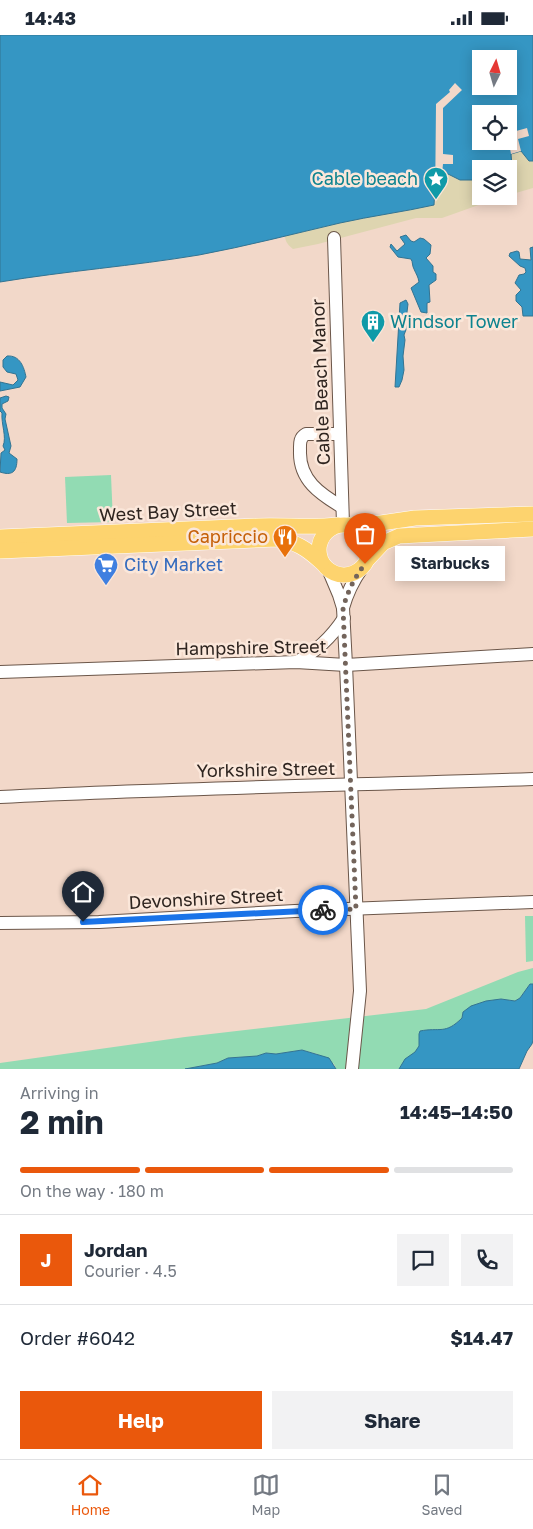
<!DOCTYPE html>
<meta charset="utf-8">
<style>
body{margin:0;font-family:"Golos Text",sans-serif;background:#f2f2f3;color:#1f2937;height:100vh;display:flex;flex-direction:column;font-size:19px;white-space:nowrap}
*{box-sizing:border-box;margin:0}
p{font-size:16px;color:#747a83}
.icon{flex:none;width:28px;height:28px;fill:none;stroke:currentColor;stroke-width:2;stroke-linecap:round;stroke-linejoin:round}
.map{position:relative;height:1034px;overflow:hidden}
.sheet{display:flex;flex-direction:column;background:#fff;flex:1}
.sheet>*{flex:none}
.needle{width:32px;rotate:5deg}
.tools{position:absolute;left:472px;top:15px;display:grid;gap:10px}
.tools a{display:grid;place-items:center;width:45px;height:45px;border-radius:0px;background:#fff;box-shadow:0 2px 12px #0003;font-size:25px}
.pin{position:absolute;display:grid;place-items:center;width:42px;height:42px;color:#fff;margin:-51px -21px;border-radius:50% 50% 50% 0;rotate:-45deg;box-shadow:0 0 5px #0007}
.pin .icon{rotate:45deg}
.courier{position:absolute;display:grid;place-items:center;width:50px;height:50px;margin:-25px;border:4px solid #1a73e8;border-radius:50%;background:#fff;color:#222;box-shadow:0 1px 6px #0007}
.bubble{position:absolute;height:35px;border-radius:0px;background:#fff;box-shadow:0 2px 12px #0003;font-size:16px;font-weight:700;line-height:35px;text-align:center}
.head em{font-style:normal;font-weight:700}
.head div{display:flex;flex-direction:column-reverse}
.head{display:flex;align-items:center;justify-content:space-between;height:85px;padding:0 20px}
h1{font-size:32px;font-weight:700;line-height:38px}
.bar{display:grid;grid-template-columns:repeat(4,1fr);gap:8px 5px;align-content:center;height:60px;padding:0 20px}
.bar i{height:6px;border-radius:4px;background:#e0e1e3}
.bar .selected{background:#ea580c}
.bar p{grid-column:span 4}
.line{display:flex;align-items:center;gap:12px;padding:0 20px;border-top:1px solid #e0e1e3}
.line div{flex:1}
.round{display:grid;place-items:center;flex:none;width:52px;height:52px;border-radius:0px;background:#f2f2f3}
.action{display:flex;gap:10px;margin-top:auto;padding:10px 20px}
.action a{flex:1;height:58px;border-radius:0px;background:#ea580c;color:#fff;font-size:20px;font-weight:700;line-height:58px;text-align:center}
.action a+a{background:#f2f2f3;color:#1f2937}
.status{display:flex;justify-content:space-between;align-items:center;height:35px;padding:0 25px;background:#fff;direction:ltr}
.status svg{height:14px;fill:currentColor}
.dock{display:flex;justify-content:space-around;align-items:center;height:70px;border-top:1px solid #e0e1e3;background:#fff;font-size:14px;color:#747a83}
.dock a{display:grid;justify-items:center;gap:2px}
.dock .selected{color:#ea580c}
.map>svg:first-child{display:block}
.green{fill:#92dbb3}
.sand{fill:#ded5b0}
.water{fill:#3596c3;stroke:#337492;fill-rule:evenodd}
.pier{fill:#f2d8c9}
.lines{fill:none;stroke-linecap:round;stroke-linejoin:round}
.minor-casing{stroke:#6b5649;stroke-width:14}
.major-casing{stroke:#fff;stroke-width:16}
.minor{stroke:#fff;stroke-width:12}
.major{stroke:#fdd36e;stroke-width:15}
.done{stroke:#73645b;stroke-width:5;stroke-dasharray:0 9}
.route{stroke:#1a73e8;stroke-width:6}
.labels{text-anchor:middle;stroke-width:5;stroke-linejoin:round;paint-order:stroke}
.culture-label{font-size:18px;fill:#0d838f;stroke:#fbe7da;text-anchor:end}
.street-label{font-size:18px;fill:#2f2520;stroke:#fbe7da}
.food-label{font-size:18px;fill:#c56008;stroke:#fbe7da;text-anchor:end}
.shop-label{font-size:18px;fill:#366cbe;stroke:#fbe7da;text-anchor:start}
</style>
<div class="status"><b>14:43</b><svg viewBox="0 0 49 12"><path d="M0 12V9h3v3zM5 12V6h3v6zM10 12V3h3v9zM15 12V0h3v12zM26 1h20v11H26zM47 4h2v5h-2z"/></svg></div>
<div class="map">
<svg width="533" height="1034" viewBox="0 0 533 1034">
<rect width="100%" height="100%" fill="#f2d8c9"/>
<!-- green -->
<g class="green">
<polygon points="111,440 113,487 67,488 65,442"/>
<polygon points="525,881 533,881 533,926 526,927"/>
<path d="M 533,933 L 533,949 L 530,949 L 520,963 L 515,966 L 501,964 L 480,968 L 463,977 L 462,983 C 456,989 448,995 440,996 C 430,996 429,993 419,999 C 419,1002 420,1008 419,1012 C 416,1021 404,1025 399,1034 L 336,1034 L 334,1029 L 317,1019 L 302,1015 L 276,1019 L 266,1018 L 257,1021 L 228,1023 L 217,1028 L 185,1034 L 0,1034 L 0,1028 L 185,1002 L 426,974 L 518,937 Z"/>
</g>
<!-- sand -->
<path class="sand" d="M 521,116 L 533,117 L 533,153 L 509,160 L 509,134 L 481,134 L 481,161 L 504,161 L 442,183 L 416,183 L 318,209 L 293,214 C 280,204 286,197 290,184 L 436,133 Z"/>
<!-- water -->
<g class="water">
<path d="M 0,0 L 533,0 L 533,126 L 529,126 L 521,116 L 511,119 L 512,131 L 509,134 L 481,134 L 481,145 L 460,145 L 436,133 L 434,170 C 403,177 371,181 340,188 C 293,199 247,211 199,220 C 133,231 66,236 0,247 ZM 481,24 L 509,24 L 509,51 L 481,51 ZM 481,79 L 509,79 L 509,106 L 481,106 Z"/>
<path d="M 406,200 L 411,206 L 414,207 L 420,203 L 424,204 L 431,210 L 430,219 L 426,223 L 433,231 L 433,237 L 436,239 L 436,245 L 429,250 L 430,267 L 427,268 L 427,278 L 421,277 L 411,253 L 419,247 C 418,241 416,239 414,234 C 412,231 413,227 411,224 L 398,222 L 390,212 L 391,209 L 397,216 L 405,209 L 400,202 Z"/>
<polygon points="533,212 533,281 523,281 522,272 516,266 516,260 521,255 515,248 519,240 524,239 526,237 525,233 520,231 509,221 510,218 517,216 519,217 520,224 531,225 530,213"/>
<polygon points="406,265 408,269 406,285 407,292 404,300 405,305 403,321 404,335 402,345 399,352 395,352 400,268"/>
<path d="M 7,321 C 20,320 24,332 26,342 L 20,352 L 0,356 L 0,347 L 13,350 L 18,345 L 16,339 L 7,337 L 3,332 L 3,325 Z"/>
<path d="M 6,361 L 9,362 L 8,366 L 2,369 L 2,373 L 6,379 L 5,384 L 11,411 L 9,418 L 17,424 C 17,437 12,441 0,437 L 1,418 L 5,415 L 3,411 C 7,402 1,389 2,378 L 0,376 L 0,363 Z"/>
<path d="M 530,949 L 533,949 L 533,1005 L 532,1009 L 527,1016 L 519,1034 L 399,1034 L 405,1024 L 415,1017 L 419,1011 L 419,999 L 420,996 C 440,992 445,1000 462,983 L 463,977 L 471,971 L 486,966 L 501,964 L 515,966 L 520,963 Z"/>
<polygon points="302,1015 329,1023 336,1034 185,1034 217,1028 228,1023 257,1021 266,1018 276,1019"/>
</g>
<!-- pier -->
<g class="pier">
<polygon points="455,48 462,55 443,73 443,119 453,120 453,129 443,129 442,139 438,137 435,173 436,69 450,57 449,55"/>
<polygon points="527,93 529,101 518,104 521,116 511,119 509,108 503,110 502,106 509,106 509,98"/>
</g>
<g class="lines">
<defs>
<g id="minor">
<polyline points="334,203 343,489"/>
<path d="M 340,399 L 306,399 C 299,403 300,409 300,416 C 299,445 320,459 342,472"/>
<polyline points="328,534 339,560 343,573 346,630 360,956 352,1034"/>
<path d="M 343,573 C 347,558 353,546 362,533"/>
<path d="M 296,627 C 316,617 331,603 344,583"/>
<polyline points="0,637 296,627 346,630 533,619"/>
<path d="M 0,762 C 178,753 355,750 533,744"/>
<polyline points="0,888 99,887 295,876 533,867"/>
</g>
<g id="major">
<circle cx="344" cy="515" r="25"/>
<polyline points="349,490 374,489 415,483 533,479"/>
<path d="M 0,502 C 86,499 172,495 258,491 C 285,490 311,493 338,490"/>
<path d="M 0,516 L 276,504 C 295,506 307,514 321,527"/>
<polyline points="367,525 383,508 399,501 533,494"/>
</g>
</defs>
<!-- minor casing -->
<use href="#minor" class="minor-casing"/>
<!-- major casing -->
<use href="#major" class="major-casing"/>
<!-- minor -->
<use href="#minor" class="minor"/>
<!-- major -->
<use href="#major" class="major"/>
</g>
<g class="lines">
<!-- done -->
<path class="done" d="M 323,875 L 356,874 L 343,573 C 348,556 354,543 365,529"/>
<!-- route -->
<polyline class="route" points="83,887 323,875"/>
</g>
<!-- icons -->
<defs>
<symbol id="sight-pin" viewBox="-11 -11 22 30"><path d="M0 17L-7.5 6A9.5 9.5 0 1 1 7.5 6Z" fill="#0f9aa8" stroke="#fbe7da"/><path d="M0-6L1.8-2.2L6-1.7L2.9 1.2L3.7 5.4L0 3.3L-3.7 5.4L-2.9 1.2L-6-1.7L-1.8-2.2Z" fill="#fff"/></symbol>
<symbol id="building-pin" viewBox="-11 -11 22 30"><path d="M0 17L-7.5 6A9.5 9.5 0 1 1 7.5 6Z" fill="#0f9aa8" stroke="#fbe7da"/><path d="M-4-6H4V6H1V3H-1V6H-4ZM-2.5-4.3h1.7v1.8h-1.7ZM.8-4.3h1.7v1.8H.8ZM-2.5-1h1.7V.8h-1.7ZM.8-1h1.7V.8H.8Z" fill="#fff"/></symbol>
<symbol id="restaurant-pin" viewBox="-11 -11 22 30"><path d="M0 17L-7.5 6A9.5 9.5 0 1 1 7.5 6Z" fill="#e8710a" stroke="#fbe7da"/><path d="M-5-6h1v4h1v-4h1v4h1v-4h1v5L-1.5 .5V6h-2V.5L-5-1ZM5-6V6H3V1.5H1.5Q1.5-4 5-6Z" fill="#fff"/></symbol>
<symbol id="supermarket-pin" viewBox="-11 -11 22 30"><path d="M0 17L-7.5 6A9.5 9.5 0 1 1 7.5 6Z" fill="#3f7fe0" stroke="#fbe7da"/><path d="M-6-5.5h2.5l.6 2H6L4.5 2H-2.5L-4.4-4H-6ZM-1.5 3.2a1.3 1.3 0 1 0 .1 0ZM3 3.2a1.3 1.3 0 1 0 .1 0Z" fill="#fff"/></symbol>
</defs>
<g fill-rule="evenodd">
<use href="#sight-pin" x="422" y="130" width="28" height="38"/>
<use href="#building-pin" x="359" y="273" width="28" height="38"/>
<use href="#restaurant-pin" x="271" y="488" width="28" height="38"/>
<use href="#supermarket-pin" x="92" y="516" width="28" height="38"/>
</g>
<g class="labels">
<!-- culture labels -->
<g class="culture-label">
<text x="418" y="150">Cable beach</text>
<text x="390" y="293" text-anchor="start">Windsor Tower</text>
</g>
<!-- street labels -->
<g class="street-label">
<text transform="translate(321 347) rotate(-92)" y="6">Cable Beach Manor</text>
<text transform="translate(168 477) rotate(-3)" y="6">West Bay Street</text>
<text transform="translate(251 613) rotate(-1)" y="6">Hampshire Street</text>
<text transform="translate(266 735) rotate(-1)" y="6">Yorkshire Street</text>
<text transform="translate(206 864) rotate(-3)" y="6">Devonshire Street</text>
</g>
<!-- food labels -->
<g class="food-label">
<text x="268" y="508">Capriccio</text>
</g>
<!-- shop labels -->
<g class="shop-label">
<text x="124" y="536">City Market</text>
</g>
</g>
</svg>
<div class="tools">
<a><svg class="needle" viewBox="-14 -14 28 28"><path d="M0-13l5 13h-10z" fill="#e53935"/><path d="M0 13l5-13h-10z" fill="#747a83"/></svg></a>
<a><svg class="icon" aria-label="locate" viewBox="0 0 24 24"><circle cx="12" cy="12" r="6"/><path d="M12 2v4M12 18v4M2 12h4M18 12h4"/></svg></a>
<a><svg class="icon" aria-label="layers" viewBox="0 0 24 24"><path d="M12 4l9 5-9 5-9-5zM3 14l9 5 9-5"/></svg></a>
</div>
<div class="pin" style="left:365px;top:529px;background:#ea580c"><svg class="icon" aria-label="bag" viewBox="0 0 24 24"><path d="M5 8h14l-1 12H6zM9 8a3 3 0 0 1 6 0"/></svg></div>
<div class="pin" style="left:83px;top:887px;background:#1f2937"><svg class="icon" aria-label="home" viewBox="0 0 24 24"><path d="M3 11l9-7 9 7M6 9v11h12V9"/></svg></div>
<div class="courier" style="left:323px;top:875px"><svg class="icon" aria-label="bike" viewBox="0 0 24 24"><circle cx="6" cy="16" r="4"/><circle cx="18" cy="16" r="4"/><path d="M6 16l4-8h5l3 8M10 8l3 8H6M13 5h3"/></svg></div>
<div class="bubble" style="left:395px;top:511px;width:110px">Starbucks</div>
</div>
<section class="sheet">
<div class="head"><div><h1>2 min</h1><p>Arriving in</p></div><em>14:45–14:50</em></div>
<div class="bar"><i class="selected"></i><i class="selected"></i><i class="selected"></i><i></i><p>On the way · 180 m</p></div>
<div class="line" style="height:90px"><b class="round" style="background:#ea580c;color:#fff">J</b><div><b>Jordan</b><p>Courier · 4.5</p></div><a class="round"><svg class="icon" aria-label="chat" viewBox="0 0 24 24"><path d="M4 5h16v11H9l-5 4z"/></svg></a><a class="round"><svg class="icon" aria-label="phone" viewBox="0 0 24 24"><path d="M5 4h4l2 5-3 2q2 4 5 5l2-3 5 2v4C11 20 4 13 5 4z"/></svg></a></div>
<div class="line" style="height:65px"><div>Order #6042</div><b>$14.47</b></div>
<div class="action"><a>Help</a><a>Share</a></div>
</section>
<nav class="dock">
<a class="selected"><svg class="icon" aria-label="home" viewBox="0 0 24 24"><path d="M3 11l9-7 9 7M6 9v11h12V9"/></svg>Home</a>
<a><svg class="icon" aria-label="map" viewBox="0 0 24 24"><path d="M3 6l6-2 6 2 6-2v14l-6 2-6-2-6 2zM9 4v14M15 6v14"/></svg>Map</a>
<a><svg class="icon" aria-label="saved" viewBox="0 0 24 24"><path d="M7 4h10v16l-5-4-5 4z"/></svg>Saved</a>
</nav>
